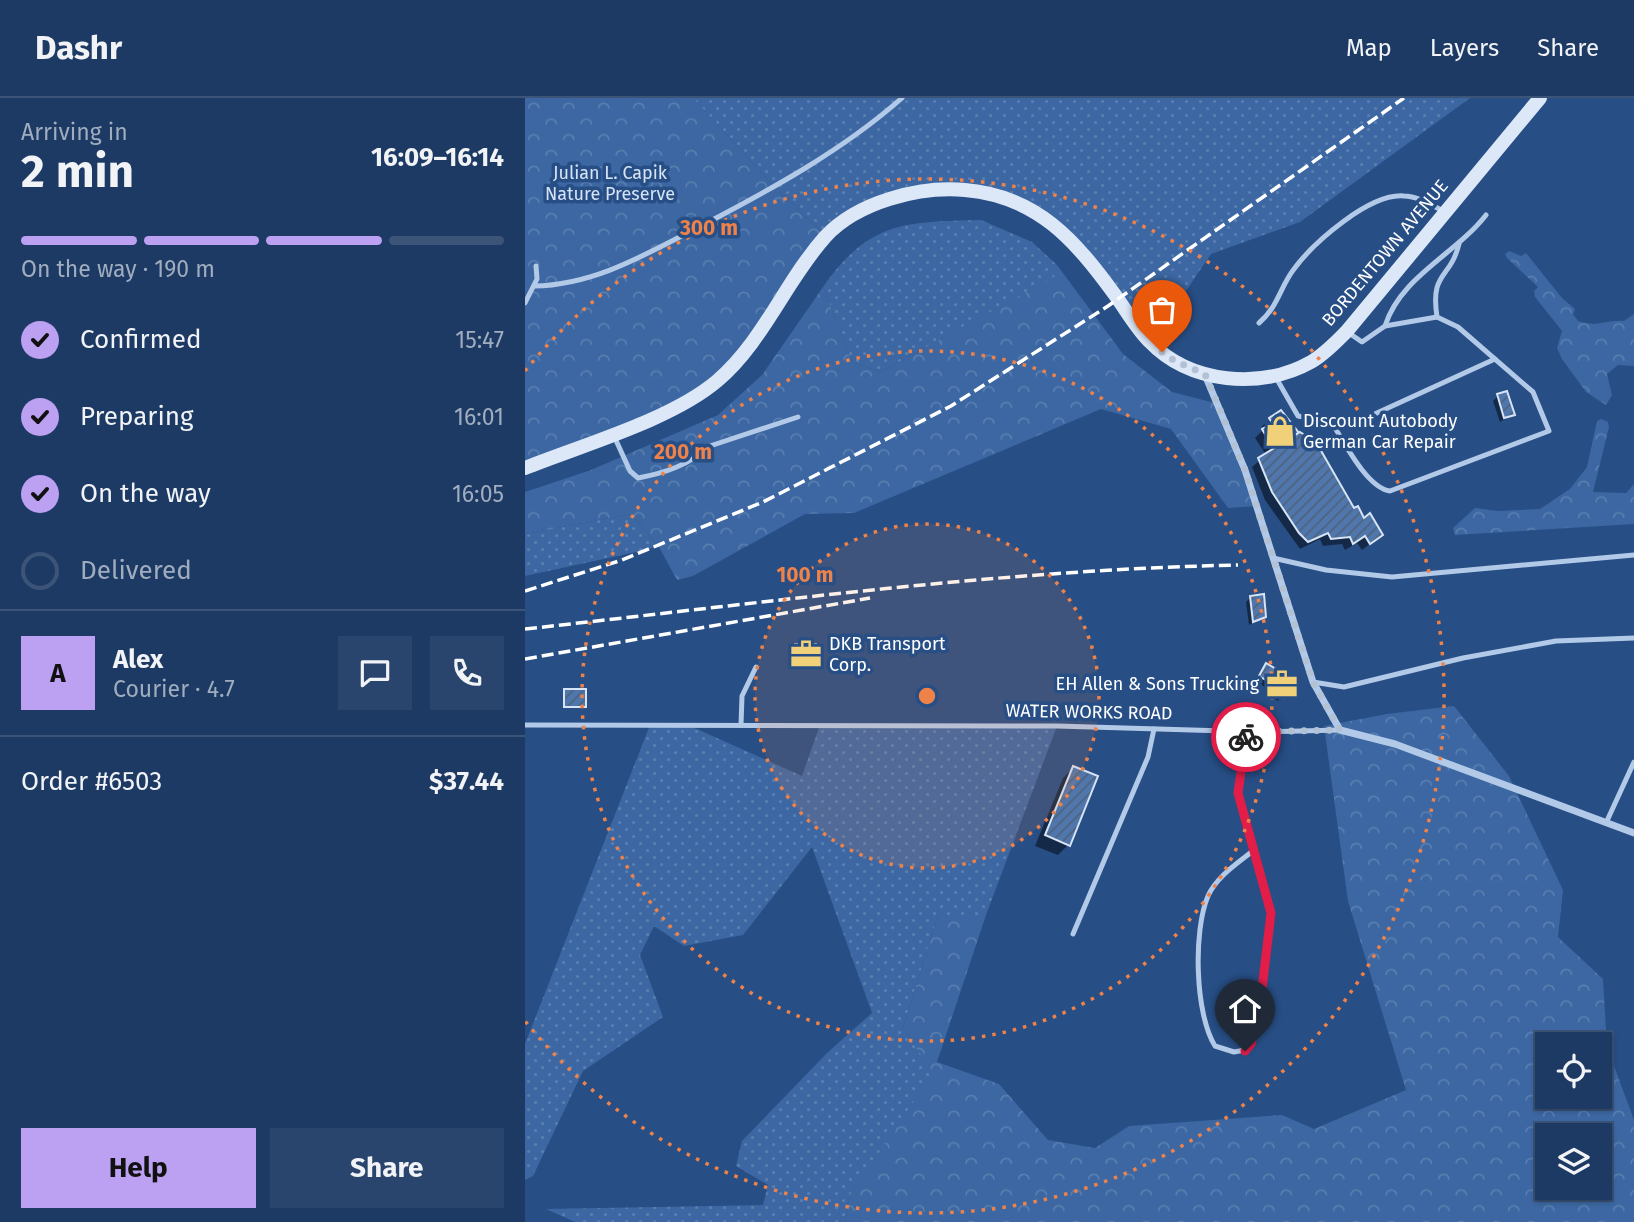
<!DOCTYPE html>
<meta charset="utf-8">
<style>
body{margin:0;font-family:"Fira Sans",sans-serif;background:#2a456d;color:#f1f3f6;height:100vh;display:flex;flex-direction:column;font-size:26px;white-space:nowrap}
*{box-sizing:border-box;margin:0}
p{font-size:23px;color:#a0adbf}
.icon{flex:none;width:38px;height:38px;fill:none;stroke:currentColor;stroke-width:2;stroke-linecap:round;stroke-linejoin:round}
.map{position:relative;flex:1;overflow:hidden}
.side{display:flex;flex-direction:column;background:#1d3a64;width:525px}
.side>*{flex:none}
.tools{position:absolute;left:1010px;top:934px;display:grid;gap:14px}
.tools a{display:grid;place-items:center;width:77px;height:77px;border-radius:0px;background:#1d3a64;box-shadow:0 2px 5px #0004,0 0 0 2px #3b5478;font-size:35px}
.pin{position:absolute;display:grid;place-items:center;width:60px;height:60px;color:#fff;margin:-72px -30px;border-radius:50% 50% 50% 0;rotate:-45deg;box-shadow:0 0 7px #0007}
.pin .icon{rotate:45deg}
.courier{position:absolute;display:grid;place-items:center;width:70px;height:70px;margin:-35px;border:5px solid #e11d48;border-radius:50%;background:#fff;color:#222;box-shadow:0 2px 9px #0007}
.head em{font-style:normal;font-weight:700}
.head div{display:flex;flex-direction:column-reverse}
.head{display:flex;align-items:center;justify-content:space-between;height:119px;padding:0 21px}
h1{font-size:46px;font-weight:700;line-height:52px}
.bar{display:grid;grid-template-columns:repeat(4,1fr);gap:10px 7px;align-content:center;height:84px;padding:0 21px}
.bar i{height:9px;border-radius:5px;background:#3b5478}
.bar .current{background:#bca0f2}
.bar p{grid-column:span 4}
.line{display:flex;align-items:center;gap:18px;padding:0 21px;border-top:2px solid #3b5478}
.line div{flex:1}
.round{display:grid;place-items:center;flex:none;width:74px;height:74px;border-radius:0px;background:#2a456d}
ol{padding:0 21px;list-style:none}
li{display:flex;align-items:center;gap:21px;height:77px}
li p{margin-inline-start:auto}
li .icon{padding:7px;border-radius:50%;background:#bca0f2;color:#111;stroke-width:4}
li:last-child{color:#a0adbf}
li i{width:38px;height:38px;border:4px solid #3b5478;border-radius:50%}
.primary-button{display:flex;gap:14px;margin-top:auto;padding:14px 21px}
.primary-button a{flex:1;height:80px;border-radius:0px;background:#bca0f2;color:#111;font-size:28px;font-weight:700;line-height:80px;text-align:center}
.primary-button a+a{background:#2a456d;color:#f1f3f6}
header{display:flex;align-items:center;gap:42px;box-sizing:border-box;height:98px;padding:0 35px;background:#1d3a64;border-bottom:2px solid #3b5478}
header strong{font-size:33px}
nav{display:flex;gap:38px;margin-inline-start:auto;font-size:24px}
main{display:flex;flex:1;min-height:0}
.map>svg:first-child{display:block}
.grass{fill:url(#grass-dots)}
.forest{fill:url(#forest-crowns);fill-rule:evenodd}
.shadow{fill:#0007}
.building{fill:url(#building-hatch);stroke:#d6e4f6;stroke-width:2}
.lines{fill:none;stroke-linecap:round;stroke-linejoin:round}
.lane{stroke:#b2c9e8;stroke-width:5}
.street{stroke:#b2c9e8;stroke-width:7}
.secondary{stroke:#dce7f7;stroke-width:14}
.rail{stroke:#fff;stroke-width:3.5;stroke-dasharray:12 5;stroke-linecap:butt}
.done{stroke:#b3c1d4;stroke-width:7;stroke-dasharray:0 12.6}
.route{stroke:#e11d48;stroke-width:9}
.ring{fill:none;stroke:#ee8249;stroke-width:3.5;stroke-dasharray:3.5 7}
.labels{text-anchor:middle;stroke-width:7;stroke-linejoin:round;paint-order:stroke}
.park-label{font-size:18px;fill:#d6e4f6;stroke:#274e85}
.street-label{font-size:18px;fill:#fff;stroke:#274e85}
.poi-label{font-size:18px;fill:#fff;stroke:#274e85;text-anchor:start}
.centre{fill:#ee8249;stroke:#274e85;stroke-width:3.5}
.ring-label{font-size:21px;text-anchor:middle;font-weight:bold;fill:#ee8249;stroke:#274e85;stroke-width:7;stroke-linejoin:round;paint-order:stroke}
</style>
<header>
<strong>Dashr</strong>
<nav><a>Map</a><a>Layers</a><a>Share</a></nav>
</header>
<main>
<section class="side">
<div class="head"><div><h1>2 min</h1><p>Arriving in</p></div><em>16:09–16:14</em></div>
<div class="bar"><i class="current"></i><i class="current"></i><i class="current"></i><i></i><p>On the way · 190 m</p></div>
<ol>
<li><svg class="icon" aria-label="check" viewBox="0 0 24 24"><path d="M5 12l5 5 9-10"/></svg>Confirmed<p>15:47</p></li>
<li><svg class="icon" aria-label="check" viewBox="0 0 24 24"><path d="M5 12l5 5 9-10"/></svg>Preparing<p>16:01</p></li>
<li><svg class="icon" aria-label="check" viewBox="0 0 24 24"><path d="M5 12l5 5 9-10"/></svg>On the way<p>16:05</p></li>
<li><i></i>Delivered</li>
</ol>
<div class="line" style="height:126px"><b class="round" style="background:#bca0f2;color:#111">A</b><div><b>Alex</b><p>Courier · 4.7</p></div><a class="round"><svg class="icon" aria-label="chat" viewBox="0 0 24 24"><path d="M4 5h16v11H9l-5 4z"/></svg></a><a class="round"><svg class="icon" aria-label="phone" viewBox="0 0 24 24"><path d="M5 4h4l2 5-3 2q2 4 5 5l2-3 5 2v4C11 20 4 13 5 4z"/></svg></a></div>
<div class="line" style="height:91px"><div>Order #6503</div><b>$37.44</b></div>
<div class="primary-button"><a>Help</a><a>Share</a></div>
</section>
<div class="map">
<svg width="1109" height="1124" viewBox="0 0 1109 1124">
<defs>
<pattern id="grass-dots" width="8" height="8" patternUnits="userSpaceOnUse" patternTransform="scale(1.75)"><rect width="8" height="8" fill="#3c67a2"/><path d="M2 2h.1M6 6h.1" fill="none" stroke="#597eb0" stroke-width="1.8" stroke-linecap="round"/></pattern>
<pattern id="forest-crowns" width="20" height="18" patternUnits="userSpaceOnUse" patternTransform="scale(1.75)"><rect width="20" height="18" fill="#3c67a2"/><path d="M2 6a3 3 0 1 1 6 0M12 15a3 3 0 1 1 6 0" fill="none" stroke="#597eb0"/></pattern>
<pattern id="building-hatch" width="6" height="6" patternUnits="userSpaceOnUse" patternTransform="scale(1.75)"><rect width="6" height="6" fill="#5077ad"/><path d="M-1 1l2-2M0 6l6-6M5 7l2-2" fill="none" stroke="#4e627c"/></pattern>
</defs>
<rect width="100%" height="100%" fill="#274e85"/>
<!-- grass -->
<g class="grass">
<polygon points="168,0 945,0 775,124 686,156 644,218 651,231 625,244 530,126 441,92 356,103 301,138 249,88"/>
<path d="M 456,122 L 507,144 L 532,167 L 532,178 L 356,274 L 327,264 L 298,189 C 345,122 381,124 456,122 Z"/>
<polygon points="106,416 134,449 0,478 0,436"/>
<polygon points="125,627 165,628 277,678 295,627 532,628 461,817 413,817 378,930 409,975 325,1097 320,1124 50,1124 21,1111 238,1107 243,1087 211,1068 217,1043 302,955 347,915 287,749 218,837 159,848 129,828 115,857 138,919 58,973 8,1078 0,1082 0,946"/>
</g>
<!-- forest -->
<g class="forest">
<polygon points="0,0 168,0 249,88 301,138 221,252 141,314 0,370"/>
<path d="M 984,153 L 996,158 L 1001,155 L 1037,200 L 1050,211 L 1048,216 L 1053,223 C 1071,230 1082,221 1099,223 L 1109,216 L 1109,268 L 1093,267 L 1082,276 L 1087,297 L 1081,307 L 1061,294 L 1037,261 L 1032,250 L 1037,233 L 1010,199 L 1009,193 L 1013,189 L 982,160 L 980,156 Z"/>
<polygon points="532,167 598,256 647,294 690,305 732,408 703,410 646,331 576,311 329,415 280,416 168,478 152,482 134,449 106,416 0,436 0,394 66,372 193,317 237,277 298,189 327,264 356,274 531,178"/>
<polygon points="1076,321 1083,324 1084,329 1068,394 1101,395 1109,386 1109,426 930,437 928,430 950,410 973,413 1015,411 1045,391 1062,369 1072,323"/>
<path d="M 929,608 L 984,678 L 1038,792 L 1033,839 L 1078,881 L 1082,949 L 1109,1022 L 1109,1124 L 320,1124 L 325,1097 L 408,975 L 378,930 L 413,817 L 461,817 L 412,964 L 474,986 L 523,1042 L 570,1050 L 604,1028 L 757,1017 L 789,1031 L 881,992 L 823,803 L 799,628 L 862,616 ZM 1022,947 L 1074,947 L 1074,999 L 1022,999 ZM 1022,1038 L 1074,1038 L 1074,1090 L 1022,1090 Z"/>
</g>
<!-- shadow -->
<g class="shadow">
<polygon points="973,298 988,316 975,324 968,303"/>
<polygon points="755,315 828,413 856,437 837,452 832,445 820,452 817,446 798,448 795,441 775,451 740,402 727,369 741,357 730,340 739,331 737,328"/>
<polygon points="726,499 739,518 724,527 721,504"/>
<polygon points="271,548 290,565 285,569 266,570 266,552"/>
<polygon points="742,567 767,582 753,603 748,600 750,595 730,583"/>
<polygon points="40,593 59,608 38,610"/>
<polygon points="548,670 543,747 533,757 510,748 538,680"/>
</g>
<!-- building -->
<g class="building">
<polygon points="982,293 990,317 979,320 972,296"/>
<polygon points="756,312 774,335 748,350 737,331 747,325 744,320"/>
<polygon points="775,334 791,344 829,410 833,408 839,420 845,415 858,437 845,446 840,438 828,446 825,439 806,441 803,435 783,444 774,435 747,394 733,360"/>
<polygon points="739,496 741,519 728,524 725,498"/>
<polygon points="270,546 291,546 292,565 270,566"/>
<polygon points="741,565 770,582 759,600 751,595 754,590 734,578"/>
<rect x="39" y="591" width="22" height="18"/>
<polygon points="548,668 573,678 545,748 520,737"/>
</g>
<g class="lines">
<!-- lane -->
<g class="lane">
<path d="M 9,188 C 70,187 121,156 174,129 C 245,92 317,53 377,0"/>
<polyline points="0,205 12,181 11,168"/>
<path d="M 912,219 C 905,173 925,182 934,146"/>
<path d="M 734,225 C 753,209 755,189 769,171 C 789,144 845,95 879,98 C 893,98 908,108 920,114"/>
<path d="M 860,228 C 876,178 931,156 961,117"/>
<polyline points="750,278 773,318 817,326 830,325 970,261"/>
<path d="M 807,325 C 819,344 842,390 865,393 L 1024,333 L 1008,294 L 933,229 L 912,219 L 860,228 L 837,244 L 824,235"/>
<path d="M 89,338 L 105,373 L 113,380 C 140,375 164,367 185,348 L 273,319"/>
<polyline points="748,460 801,472 867,479 1109,457"/>
<polyline points="788,584 819,589 938,560 1031,543 1109,540"/>
<polyline points="0,627 532,628 734,634 815,632"/>
<polyline points="216,627 217,598 231,569"/>
<path d="M 722,634 L 713,695 L 746,815 L 737,891 L 726,945 L 720,952 L 709,954 L 690,948 C 670,916 668,833 683,798 C 692,778 713,765 729,752"/>
<polyline points="1081,725 1109,664"/>
<polyline points="548,836 623,659 629,631"/>
</g>
<!-- street -->
<polyline class="street" points="680,277 720,372 788,584 815,632 870,646 1109,735"/>
<!-- secondary -->
<path class="secondary" d="M 0,370 C 57,347 146,322 192,283 C 238,244 260,184 300,139 C 332,104 394,88 440,92 C 512,98 550,142 590,197 C 601,212 611,230 624,243 C 665,286 736,292 786,264 C 800,256 811,244 822,233 L 1015,0"/>
<!-- rail -->
<g class="rail">
<polyline points="0,493 97,462 238,404 426,308 583,208 879,0"/>
<path d="M 0,531 C 238,505 473,472 713,467"/>
<polyline points="0,561 345,500"/>
</g>
</g>
<g class="lines">
<!-- done -->
<polyline class="done" points="637,254 650,263 680,276 720,372 788,584 815,632 722,634 721,639"/>
<!-- route -->
<polyline class="route" points="720,953 726,946 737,891 746,815 713,695 721,639"/>
</g>
<!-- distance rings -->
<circle cx="402" cy="598" r="172" fill="#ee8249" fill-opacity=".12"/>
<g class="ring">
<circle cx="402" cy="598" r="172"/>
<circle cx="402" cy="598" r="345"/>
<path d="M0 273A517 517 0 1 1 0 923"/>
</g>
<!-- icons -->
<defs>
<symbol id="shop-bare" viewBox="-9 -9 18 18"><path d="M-5-2.5h2.3a2.7 3.5 0 0 1 5.4 0H5L5.5 6h-11ZM-1.5-2.5h3a1.5 2.3 0 0 0-3 0Z" fill="#f0d078" stroke="#274e85" stroke-width="2.5" paint-order="stroke"/></symbol>
<symbol id="office-bare" viewBox="-9 -9 18 18"><path d="M-6-3h4V-5.5h4V-3h4V5H-6ZM-1-4.5V-3h2v-1.5ZM-6 0V1H6V0Z" fill="#f0d078" stroke="#274e85" stroke-width="2.5" paint-order="stroke"/></symbol>
</defs>
<g fill-rule="evenodd">
<use href="#shop-bare" x="733" y="311" width="44" height="44"/>
<use href="#office-bare" x="259" y="534" width="44" height="44"/>
<use href="#office-bare" x="735" y="564" width="44" height="44"/>
</g>
<g class="labels">
<!-- park labels -->
<g class="park-label">
<text x="85" y="81">Julian L. Capik<tspan x="85" dy="21">Nature Preserve</tspan></text>
</g>
<!-- street labels -->
<g class="street-label">
<text transform="translate(860 155) rotate(-50)" y="6">BORDENTOWN AVENUE</text>
<text transform="translate(564 614) rotate(1)" y="6">WATER WORKS ROAD</text>
</g>
<!-- poi labels -->
<g class="poi-label">
<text x="778" y="329">Discount Autobody<tspan x="778" dy="21">German Car Repair</tspan></text>
<text x="304" y="552">DKB Transport<tspan x="304" dy="21">Corp.</tspan></text>
<text x="734" y="592" text-anchor="end">EH Allen &amp; Sons Trucking</text>
</g>
</g>
<circle cx="402" cy="598" r="10" class="centre"/>
<g class="ring-label">
<text x="184" y="137">300 m</text>
<text x="158" y="361">200 m</text>
<text x="280" y="484">100 m</text>
</g>
</svg>
<div class="tools">
<a><svg class="icon" aria-label="locate" viewBox="0 0 24 24"><circle cx="12" cy="12" r="6"/><path d="M12 2v4M12 18v4M2 12h4M18 12h4"/></svg></a>
<a><svg class="icon" aria-label="layers" viewBox="0 0 24 24"><path d="M12 4l9 5-9 5-9-5zM3 14l9 5 9-5"/></svg></a>
</div>
<div class="pin" style="left:637px;top:254px;background:#ea580c"><svg class="icon" aria-label="bag" viewBox="0 0 24 24"><path d="M5 8h14l-1 12H6zM9 8a3 3 0 0 1 6 0"/></svg></div>
<div class="pin" style="left:720px;top:953px;background:#1f2937"><svg class="icon" aria-label="home" viewBox="0 0 24 24"><path d="M3 11l9-7 9 7M6 9v11h12V9"/></svg></div>
<div class="courier" style="left:721px;top:639px"><svg class="icon" aria-label="bike" viewBox="0 0 24 24"><circle cx="6" cy="16" r="4"/><circle cx="18" cy="16" r="4"/><path d="M6 16l4-8h5l3 8M10 8l3 8H6M13 5h3"/></svg></div>
</div>
</main>
